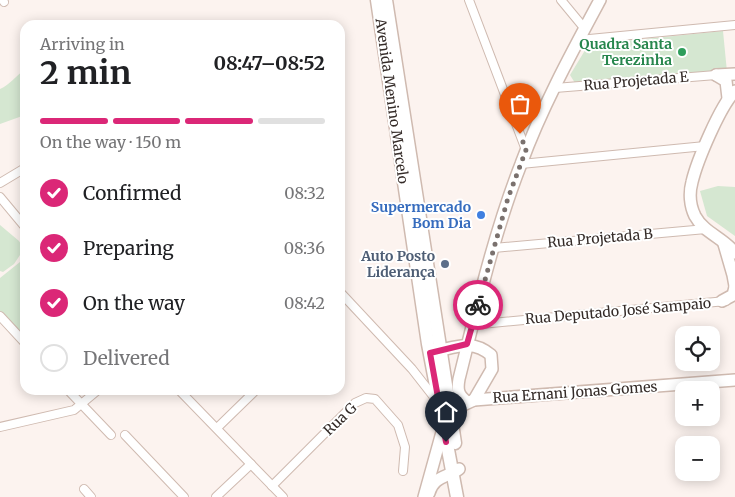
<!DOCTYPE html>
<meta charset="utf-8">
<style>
body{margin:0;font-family:Merriweather,serif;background:#f2f2f2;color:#202124;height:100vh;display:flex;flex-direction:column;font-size:19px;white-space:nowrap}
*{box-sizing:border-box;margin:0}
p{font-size:16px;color:#757577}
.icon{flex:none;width:28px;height:28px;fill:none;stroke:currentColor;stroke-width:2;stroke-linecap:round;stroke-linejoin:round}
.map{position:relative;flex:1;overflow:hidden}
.side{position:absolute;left:20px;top:20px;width:325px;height:375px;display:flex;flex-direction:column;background:#fff;border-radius:15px;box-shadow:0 2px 12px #0003}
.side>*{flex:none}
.fabs{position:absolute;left:675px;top:326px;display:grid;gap:10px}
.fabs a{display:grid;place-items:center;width:45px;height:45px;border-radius:10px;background:#fff;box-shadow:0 2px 12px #0003;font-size:25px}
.pin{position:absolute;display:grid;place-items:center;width:42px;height:42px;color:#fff;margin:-51px -21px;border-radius:50% 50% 50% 0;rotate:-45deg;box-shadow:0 0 5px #0007}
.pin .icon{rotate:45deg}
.courier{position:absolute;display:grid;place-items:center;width:50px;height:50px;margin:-25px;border:4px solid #db2777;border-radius:50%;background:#fff;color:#222;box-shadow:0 1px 6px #0007}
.headline em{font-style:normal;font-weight:700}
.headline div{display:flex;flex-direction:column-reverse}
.headline{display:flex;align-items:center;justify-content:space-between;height:85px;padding:0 20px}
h1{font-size:32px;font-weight:700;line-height:38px}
.bar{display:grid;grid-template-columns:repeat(4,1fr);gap:8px 5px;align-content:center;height:60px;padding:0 20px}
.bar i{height:6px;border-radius:4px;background:#e0e0e0}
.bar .on{background:#db2777}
.bar p{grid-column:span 4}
ol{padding:0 20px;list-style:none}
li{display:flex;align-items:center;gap:15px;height:55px}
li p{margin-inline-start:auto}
li .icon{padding:5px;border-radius:50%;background:#db2777;color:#fff;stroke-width:4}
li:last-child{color:#757577}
li i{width:28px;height:28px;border:2px solid #e0e0e0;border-radius:50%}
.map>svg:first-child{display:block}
.green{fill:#d5e7d1}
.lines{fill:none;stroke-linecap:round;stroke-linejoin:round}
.street-casing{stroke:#cfbab0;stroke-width:10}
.secondary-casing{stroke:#cfbab0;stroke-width:14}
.primary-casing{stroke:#cfbab0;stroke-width:15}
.street{stroke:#fff;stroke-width:8}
.secondary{stroke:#fff;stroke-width:11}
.primary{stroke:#fff;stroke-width:12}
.done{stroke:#7a716e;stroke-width:5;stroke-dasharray:0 9}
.route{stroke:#db2777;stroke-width:6}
.leisure-dot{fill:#2e9e5b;stroke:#fff;stroke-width:2}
.shop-dot{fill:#3f7fe0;stroke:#fff;stroke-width:2}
.service-dot{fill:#5c6f8a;stroke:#fff;stroke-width:2}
.labels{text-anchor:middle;stroke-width:4;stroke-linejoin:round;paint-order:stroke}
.leisure-label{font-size:14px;font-weight:bold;fill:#27864d;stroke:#fff;text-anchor:end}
.street-label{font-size:14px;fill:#342b28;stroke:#fff}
.shop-label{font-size:14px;font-weight:bold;fill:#366cbe;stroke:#fff;text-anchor:end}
.service-label{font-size:14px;font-weight:bold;fill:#4e5e75;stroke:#fff;text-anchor:end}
</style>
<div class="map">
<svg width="735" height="497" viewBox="0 0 735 497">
<rect width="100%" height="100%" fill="#fcf3ef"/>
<!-- green -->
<g class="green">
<polygon points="723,31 727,72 575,83 570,75 587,47 595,44"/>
<path d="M 25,70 L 25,115 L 0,124 L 0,89 C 10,85 16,75 25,70 Z"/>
<polygon points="718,186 735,187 735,236 707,216 700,191"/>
<polygon points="0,225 19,241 24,249 14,264 3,272 0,271"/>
<polygon points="25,258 25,344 0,318 0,278"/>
</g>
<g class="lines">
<defs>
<g id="street">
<polyline points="3,0 4,2"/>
<polyline points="469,0 526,150"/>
<polyline points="561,0 585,29"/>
<polyline points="245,25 246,25"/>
<polyline points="579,40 735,25"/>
<polyline points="555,88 716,75"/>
<polyline points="521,164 705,146"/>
<polyline points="0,183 25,168"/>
<polyline points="0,197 25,227"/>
<polyline points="494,248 706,229"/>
<polyline points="340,292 412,369 437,401"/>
<polyline points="0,316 25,343"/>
<polyline points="471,325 726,301"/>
<polyline points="68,390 111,435"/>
<polyline points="179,390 283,497"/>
<polyline points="0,427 74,410 98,390"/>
<polyline points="217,428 256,390"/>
<polyline points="125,435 184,497"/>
<polyline points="272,486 355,403 366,398 375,399 398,425 405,447 403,471"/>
<polyline points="84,489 91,497"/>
<polyline points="216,497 251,464"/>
</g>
<g id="secondary">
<polyline points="716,75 726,81 728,98"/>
<polyline points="716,75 735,74"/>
<path d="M 735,91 C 720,106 697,161 692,182 C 689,193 690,206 695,216 C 704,233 724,238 735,253"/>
<polyline points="724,244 733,275 735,286"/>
<polyline points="722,301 733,295 735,287"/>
<path d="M 432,352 C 455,348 471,338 491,355 L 492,369 L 474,400"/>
<path d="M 467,402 C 458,395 457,390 459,379 C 477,307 494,233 521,164 C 541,109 572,52 600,0"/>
<polyline points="451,416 461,406 474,400 735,380"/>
<path d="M 429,493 C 434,476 446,478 459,469"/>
<polyline points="424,497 444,425"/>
</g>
<g id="primary">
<polyline points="377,0 428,344 457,497"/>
<polyline points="386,0 455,443"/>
</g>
</defs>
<!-- street casing -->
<use href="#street" class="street-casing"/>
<!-- secondary casing -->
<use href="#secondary" class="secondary-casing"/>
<!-- primary casing -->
<use href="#primary" class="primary-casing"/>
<!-- street -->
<use href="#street" class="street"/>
<!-- secondary -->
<use href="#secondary" class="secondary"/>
<!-- primary -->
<use href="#primary" class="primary"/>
</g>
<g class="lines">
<!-- done -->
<polyline class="done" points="478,305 508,198 526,150 520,134"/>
<!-- route -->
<polyline class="route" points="446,442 430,353 467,344 478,305"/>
</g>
<!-- markers -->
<circle class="leisure-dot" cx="682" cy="52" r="5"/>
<circle class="shop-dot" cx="481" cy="215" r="5"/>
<circle class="service-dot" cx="445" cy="264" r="5"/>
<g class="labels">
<!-- leisure labels -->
<g class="leisure-label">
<text x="672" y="49">Quadra Santa<tspan x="672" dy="16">Terezinha</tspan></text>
</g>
<!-- street labels -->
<g class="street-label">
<text transform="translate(636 81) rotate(-5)" y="5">Rua Projetada E</text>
<text transform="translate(392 101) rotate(82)" y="5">Avenida Menino Marcelo</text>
<text transform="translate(600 238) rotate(-5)" y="5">Rua Projetada B</text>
<text transform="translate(618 311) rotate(-5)" y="5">Rua Deputado José Sampaio</text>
<text transform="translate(575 392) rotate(-4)" y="5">Rua Ernani Jonas Gomes</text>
<text transform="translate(340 419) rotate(-44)" y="5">Rua G</text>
</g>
<!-- shop labels -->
<g class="shop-label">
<text x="471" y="212">Supermercado<tspan x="471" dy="16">Bom Dia</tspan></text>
</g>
<!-- service labels -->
<g class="service-label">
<text x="435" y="261">Auto Posto<tspan x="435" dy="16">Liderança</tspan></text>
</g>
</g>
</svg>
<div class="fabs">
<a><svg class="icon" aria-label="locate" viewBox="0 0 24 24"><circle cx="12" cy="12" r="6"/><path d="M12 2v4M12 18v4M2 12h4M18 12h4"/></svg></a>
<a>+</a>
<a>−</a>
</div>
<div class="pin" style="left:520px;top:134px;background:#ea580c"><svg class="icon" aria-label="bag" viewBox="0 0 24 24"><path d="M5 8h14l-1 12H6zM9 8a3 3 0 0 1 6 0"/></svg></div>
<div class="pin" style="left:446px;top:442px;background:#1f2937"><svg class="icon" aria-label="home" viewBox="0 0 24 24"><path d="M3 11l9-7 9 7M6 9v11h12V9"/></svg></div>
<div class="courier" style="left:478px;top:305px"><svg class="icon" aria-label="bike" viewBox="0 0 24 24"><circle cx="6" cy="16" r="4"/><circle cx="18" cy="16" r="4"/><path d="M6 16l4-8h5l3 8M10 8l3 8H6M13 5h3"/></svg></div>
<section class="side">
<div class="headline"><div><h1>2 min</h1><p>Arriving in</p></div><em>08:47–08:52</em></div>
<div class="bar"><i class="on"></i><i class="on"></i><i class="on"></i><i></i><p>On the way · 150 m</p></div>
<ol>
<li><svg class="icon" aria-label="check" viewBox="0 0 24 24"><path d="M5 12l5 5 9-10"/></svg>Confirmed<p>08:32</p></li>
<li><svg class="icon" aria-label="check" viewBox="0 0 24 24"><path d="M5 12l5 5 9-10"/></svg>Preparing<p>08:36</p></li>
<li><svg class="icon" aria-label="check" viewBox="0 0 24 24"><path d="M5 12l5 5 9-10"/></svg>On the way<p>08:42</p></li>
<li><i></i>Delivered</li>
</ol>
</section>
</div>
